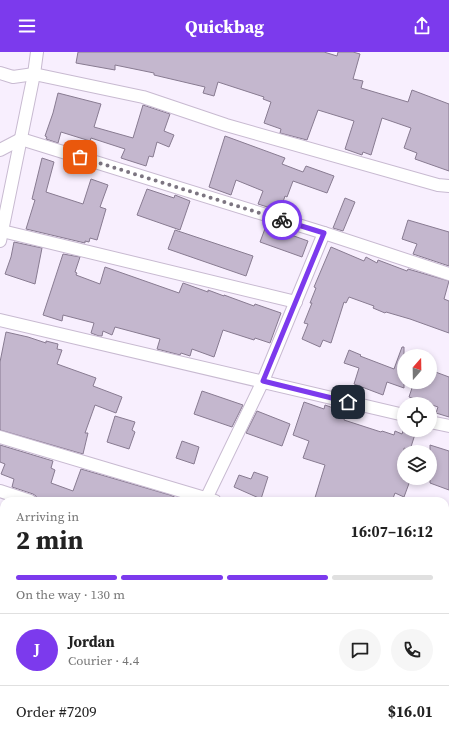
<!DOCTYPE html>
<meta charset="utf-8">
<style>
body{margin:0;font-family:"Source Serif 4",serif;background:#f6f6f6;color:#222;height:100vh;display:flex;flex-direction:column;font-size:15px;white-space:nowrap}
*{box-sizing:border-box;margin:0}
p{font-size:13px;color:#767676}
.icon{flex:none;width:22px;height:22px;fill:none;stroke:currentColor;stroke-width:2;stroke-linecap:round;stroke-linejoin:round}
.map{position:relative;flex:1;overflow:hidden}
.details{position:absolute;left:0px;top:445px;width:449px;height:248px;display:flex;flex-direction:column;background:#fff;border-radius:12px 12px 0 0;box-shadow:0 2px 6px #0003}
.details>*{flex:none}
.needle{width:26px;rotate:20deg}
.buttons{position:absolute;left:397px;top:297px;display:grid;gap:8px}
.buttons a{display:grid;place-items:center;width:40px;height:40px;border-radius:50%;background:#fff;box-shadow:0 2px 6px #0003;font-size:20px}
.pin{position:absolute;display:grid;place-items:center;width:34px;height:34px;color:#fff;margin:-17px;border-radius:8px;box-shadow:0 2px 6px #0006}
.courier{position:absolute;display:grid;place-items:center;width:40px;height:40px;margin:-20px;border:3px solid #7c3aed;border-radius:50%;background:#fff;color:#222;box-shadow:0 1px 5px #0007}
.head em{font-style:normal;font-weight:700}
.head div{display:flex;flex-direction:column-reverse}
.head{display:flex;align-items:center;justify-content:space-between;height:68px;padding:0 16px}
h1{font-size:26px;font-weight:700;line-height:30px}
.bar{display:grid;grid-template-columns:repeat(4,1fr);gap:6px 4px;align-content:center;height:48px;padding:0 16px}
.bar i{height:5px;border-radius:3px;background:#e0e0e0}
.bar .selected{background:#7c3aed}
.bar p{grid-column:span 4}
.line{display:flex;align-items:center;gap:10px;padding:0 16px;border-top:1px solid #e0e0e0}
.line div{flex:1}
.round{display:grid;place-items:center;flex:none;width:42px;height:42px;border-radius:21px;background:#f6f6f6}
header{display:flex;justify-content:space-between;align-items:center;height:52px;padding:0 16px;background:#7c3aed;color:#fff;font-size:18px;font-weight:700}
.map>svg:first-child{display:block}
.building{fill:#c4b7ce;stroke:#887b91}
.lines{fill:none;stroke-linecap:round;stroke-linejoin:round}
.street-casing{stroke:#c8bad1;stroke-width:14}
.street{stroke:#fff;stroke-width:12}
.done{stroke:#7c7581;stroke-width:4;stroke-dasharray:0 7.2}
.route{stroke:#7c3aed;stroke-width:5}
</style>
<header><svg class="icon" aria-label="menu" viewBox="0 0 24 24"><path d="M4 6h16M4 12h16M4 18h16"/></svg>Quickbag<svg class="icon" aria-label="share" viewBox="0 0 24 24"><path d="M12 15V3M7 8l5-5 5 5M5 13v7h14v-7"/></svg></header>
<div class="map">
<svg width="449" height="693" viewBox="0 0 449 693">
<rect width="100%" height="100%" fill="#f8effe"/>
<!-- building -->
<g class="building">
<polygon points="78,0 324,0 337,4 338,0 353,0 360,2 353,27 363,29 361,36 408,50 412,38 449,52 449,119 415,107 417,101 404,96 411,76 382,66 371,103 363,100 362,103 345,97 354,69 318,58 307,88 280,81 281,77 264,71 271,50 263,47 264,45 218,30 214,44 203,41 205,35 154,23 154,21 115,13 115,18 76,11"/>
<polygon points="58,41 101,52 94,75 133,86 143,53 170,62 164,79 174,83 169,95 157,90 153,105 149,104 146,114 121,106 125,97 91,86 90,89 61,80 58,91 46,87 47,85 45,84 53,61"/>
<polygon points="225,84 285,106 282,112 303,120 306,114 334,124 327,141 293,129 287,145 285,144 280,159 258,152 263,139 236,128 231,143 209,135"/>
<polygon points="42,106 54,110 46,140 83,152 91,127 108,133 100,155 106,157 97,188 90,186 89,190 85,189 85,191 26,177 35,148 32,147"/>
<polygon points="147,137 174,146 175,143 190,149 180,178 137,163"/>
<polygon points="345,146 355,150 343,179 333,176"/>
<polygon points="408,168 449,180 449,214 413,202 417,192 402,187"/>
<polygon points="266,174 308,189 302,205 260,190"/>
<polygon points="175,178 253,204 246,224 168,197"/>
<polygon points="14,190 42,196 35,232 5,222 11,205"/>
<polygon points="331,195 364,209 366,205 377,211 378,208 407,219 408,217 449,229 444,247 449,249 449,281 410,267 386,260 385,261 373,256 374,254 349,245 346,251 344,250 331,291 323,288 320,295 302,287 308,272 304,271 312,251 310,251 316,236 314,235"/>
<polygon points="63,202 80,205 75,220 77,221 76,223 100,232 105,215 179,241 183,231 208,240 208,238 224,244 224,243 254,254 255,252 281,261 270,291 255,286 254,288 223,278 214,305 192,297 190,304 181,301 180,303 157,297 160,287 115,275 112,283 103,279 102,284 99,284 91,281 94,271 63,263 62,269 43,263"/>
<polygon points="6,280 28,285 46,291 46,289 58,292 57,297 62,298 57,312 96,326 93,334 122,345 116,361 95,353 85,381 88,381 83,402 0,378 0,310"/>
<polygon points="402,295 404,295 404,336 387,330 383,343 354,332 359,316 344,311 349,298 361,303 360,304 394,317"/>
<polygon points="430,318 449,325 449,365 436,361 438,355 409,345 414,330 430,330"/>
<polygon points="202,339 243,353 232,375 194,362"/>
<polygon points="304,350 324,357 325,353 336,357 336,355 347,359 344,368 381,380 382,379 394,383 395,379 402,382 404,376 404,378 416,379 410,398 404,396 404,426 411,426 404,445 395,441 392,449 314,449 325,413 303,406 309,389 293,383"/>
<polygon points="257,359 290,372 282,394 246,381"/>
<polygon points="115,364 135,370 132,378 135,380 129,397 107,390"/>
<polygon points="182,389 199,395 194,412 176,406"/>
<polygon points="0,393 53,409 51,416 55,418 51,431 73,439 81,417 170,443 181,448 181,449 37,449 36,444 33,442 12,435 14,427 1,422 5,412 0,410"/>
<polygon points="430,393 449,399 449,438 430,431"/>
<polygon points="254,420 268,425 261,447 234,435 239,423 251,427"/>
</g>
<g class="lines">
<defs>
<g id="street">
<polyline points="0,21 13,25 34,22 143,45 226,73 438,133 449,134"/>
<polyline points="0,98 21,87 324,181 449,222"/>
<polyline points="2,179 296,250"/>
<polyline points="0,189 34,22 37,0"/>
<polyline points="0,268 404,363"/>
<polyline points="430,370 449,374"/>
<polyline points="0,385 215,449"/>
<polyline points="0,439 30,449"/>
<polyline points="205,449 263,329 324,181"/>
<polyline points="445,508 449,509"/>
<polyline points="0,540 4,541"/>
<polyline points="445,576 449,577"/>
<polyline points="0,651 4,652"/>
<polyline points="445,676 449,677"/>
<polyline points="97,689 108,693"/>
</g>
</defs>
<!-- street casing -->
<use href="#street" class="street-casing"/>
<!-- street -->
<use href="#street" class="street"/>
</g>
<g class="lines">
<!-- done -->
<polyline class="done" points="80,105 282,168"/>
<!-- route -->
<polyline class="route" points="282,168 324,181 263,329 348,350"/>
</g>
</svg>
<div class="buttons">
<a><svg class="needle" viewBox="-14 -14 28 28"><path d="M0-13l5 13h-10z" fill="#e53935"/><path d="M0 13l5-13h-10z" fill="#767676"/></svg></a>
<a><svg class="icon" aria-label="locate" viewBox="0 0 24 24"><circle cx="12" cy="12" r="6"/><path d="M12 2v4M12 18v4M2 12h4M18 12h4"/></svg></a>
<a><svg class="icon" aria-label="layers" viewBox="0 0 24 24"><path d="M12 4l9 5-9 5-9-5zM3 14l9 5 9-5"/></svg></a>
</div>
<div class="pin" style="left:80px;top:105px;background:#ea580c"><svg class="icon" aria-label="bag" viewBox="0 0 24 24"><path d="M5 8h14l-1 12H6zM9 8a3 3 0 0 1 6 0"/></svg></div>
<div class="pin" style="left:348px;top:350px;background:#1f2937"><svg class="icon" aria-label="home" viewBox="0 0 24 24"><path d="M3 11l9-7 9 7M6 9v11h12V9"/></svg></div>
<div class="courier" style="left:282px;top:168px"><svg class="icon" aria-label="bike" viewBox="0 0 24 24"><circle cx="6" cy="16" r="4"/><circle cx="18" cy="16" r="4"/><path d="M6 16l4-8h5l3 8M10 8l3 8H6M13 5h3"/></svg></div>
<section class="details">
<div class="head"><div><h1>2 min</h1><p>Arriving in</p></div><em>16:07–16:12</em></div>
<div class="bar"><i class="selected"></i><i class="selected"></i><i class="selected"></i><i></i><p>On the way · 130 m</p></div>
<div class="line" style="height:72px"><b class="round" style="background:#7c3aed;color:#fff">J</b><div><b>Jordan</b><p>Courier · 4.4</p></div><a class="round"><svg class="icon" aria-label="chat" viewBox="0 0 24 24"><path d="M4 5h16v11H9l-5 4z"/></svg></a><a class="round"><svg class="icon" aria-label="phone" viewBox="0 0 24 24"><path d="M5 4h4l2 5-3 2q2 4 5 5l2-3 5 2v4C11 20 4 13 5 4z"/></svg></a></div>
<div class="line" style="height:52px"><div>Order #7209</div><b>$16.01</b></div>
</section>
</div>
